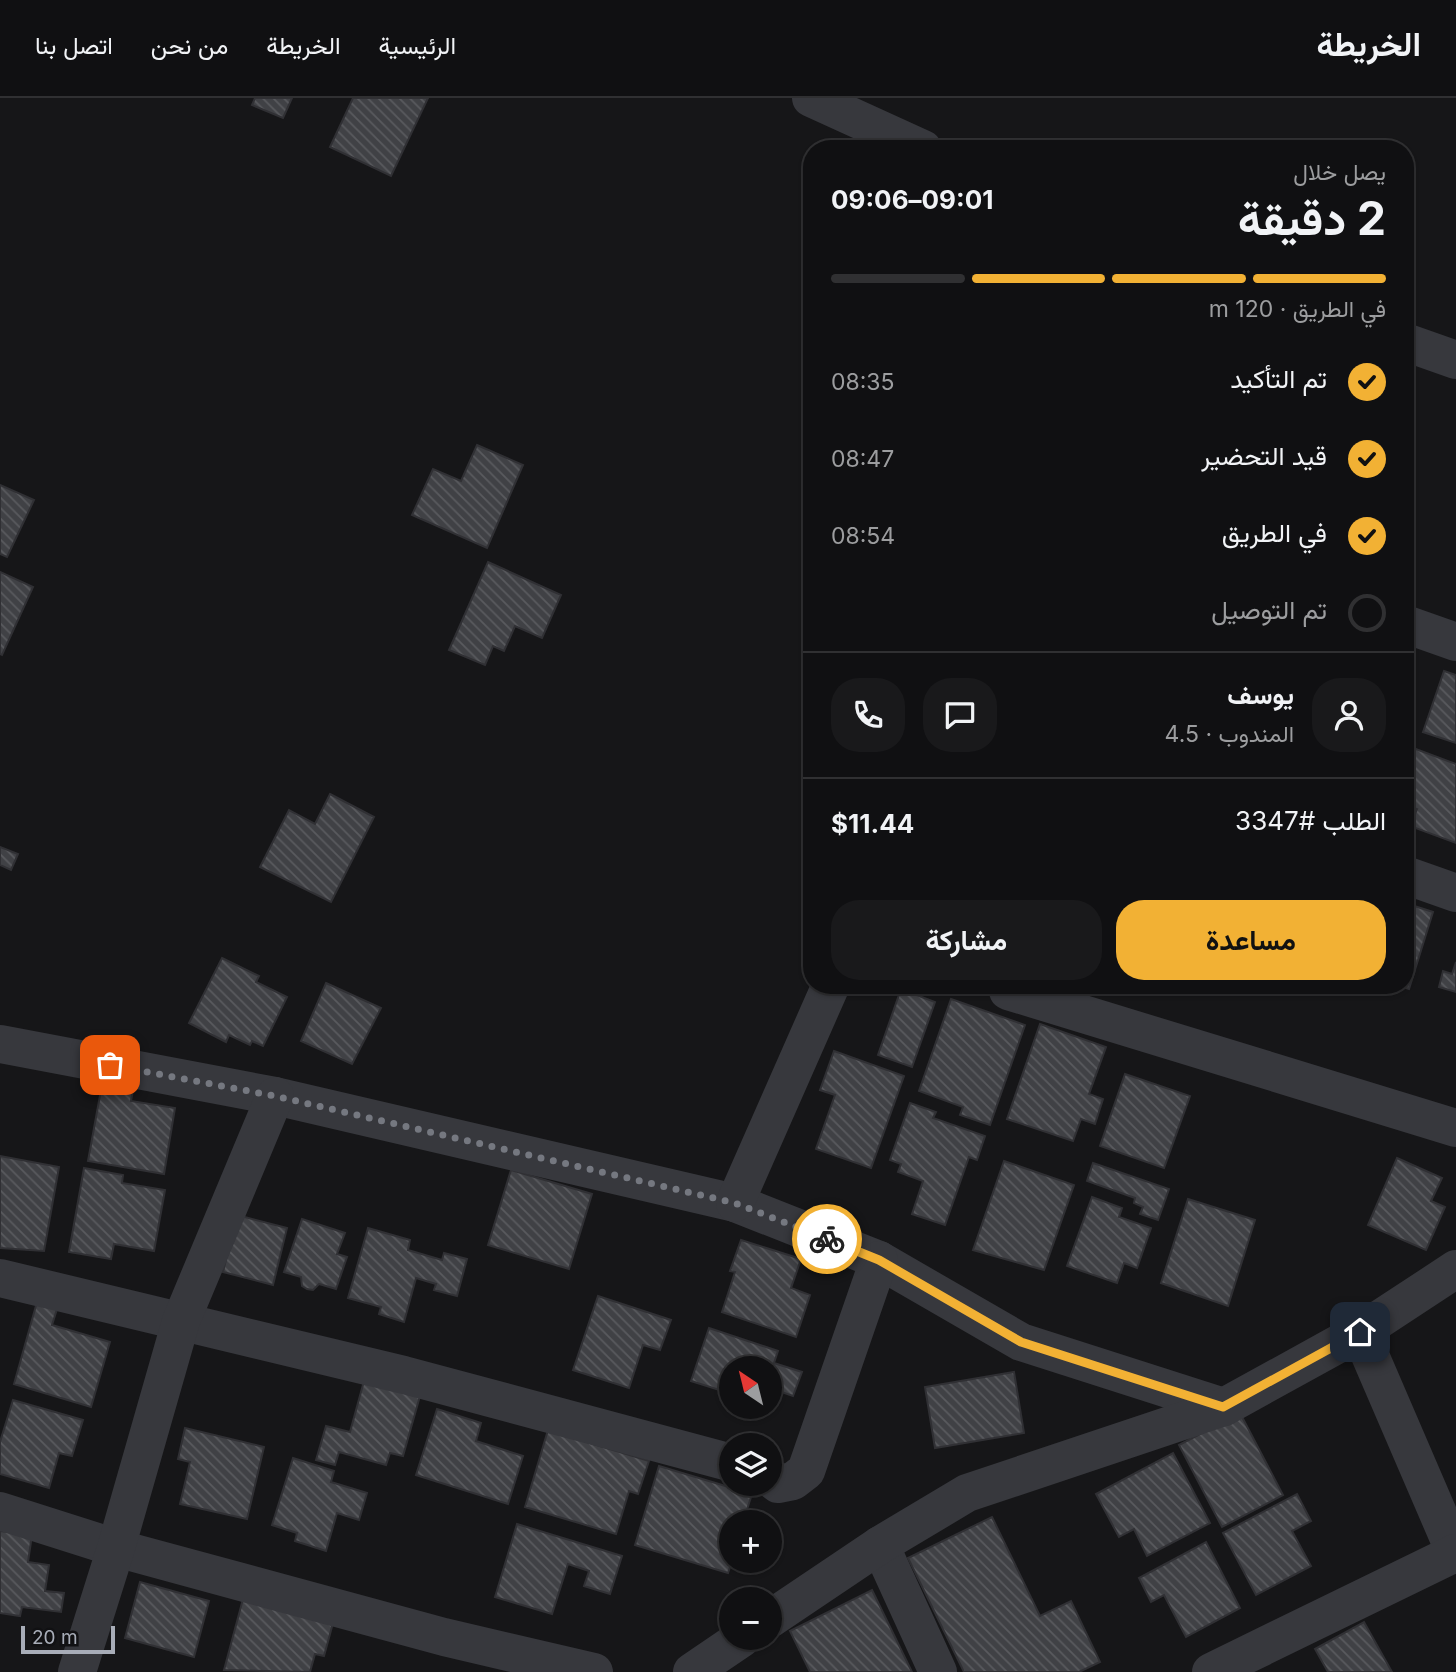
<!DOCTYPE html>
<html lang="ar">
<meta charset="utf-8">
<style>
body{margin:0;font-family:Inter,Vazirmatn,sans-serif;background:#19191b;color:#f1f3f6;direction:rtl;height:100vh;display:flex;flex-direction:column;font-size:26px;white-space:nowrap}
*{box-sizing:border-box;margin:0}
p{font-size:23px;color:#9c9d9f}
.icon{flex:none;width:38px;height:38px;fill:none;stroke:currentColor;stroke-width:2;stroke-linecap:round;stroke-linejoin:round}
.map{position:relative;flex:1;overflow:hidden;direction:ltr}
.details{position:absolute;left:803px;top:42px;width:611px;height:854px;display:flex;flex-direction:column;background:#101012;border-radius:28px;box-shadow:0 2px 5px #0004,0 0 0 2px #303032;direction:rtl}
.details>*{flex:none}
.needle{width:46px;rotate:325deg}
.fabs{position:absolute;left:719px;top:1258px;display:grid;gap:14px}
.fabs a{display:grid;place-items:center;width:63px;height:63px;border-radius:50%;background:#101012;box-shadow:0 2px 5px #0004,0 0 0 2px #303032;font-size:35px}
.scale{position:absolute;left:21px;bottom:18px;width:94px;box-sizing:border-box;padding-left:7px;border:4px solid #a8adb8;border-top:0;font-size:19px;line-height:24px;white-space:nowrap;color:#a8adb8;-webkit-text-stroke:5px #111113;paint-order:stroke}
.pin{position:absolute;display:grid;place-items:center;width:60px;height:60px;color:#fff;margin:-30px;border-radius:14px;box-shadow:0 4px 10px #0006}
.courier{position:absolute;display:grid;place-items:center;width:70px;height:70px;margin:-35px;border:5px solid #f2b134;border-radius:50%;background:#fff;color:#222;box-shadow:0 2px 9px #0007}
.headline em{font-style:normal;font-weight:700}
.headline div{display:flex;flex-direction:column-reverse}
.headline{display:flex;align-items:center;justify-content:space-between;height:119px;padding:0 28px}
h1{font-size:46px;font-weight:700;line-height:52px}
.bar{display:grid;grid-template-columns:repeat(4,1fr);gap:10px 7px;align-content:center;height:84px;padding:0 28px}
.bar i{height:9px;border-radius:5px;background:#303032}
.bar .current{background:#f2b134}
.bar p{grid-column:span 4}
.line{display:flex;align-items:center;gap:18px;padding:0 28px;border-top:2px solid #303032}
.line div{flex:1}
.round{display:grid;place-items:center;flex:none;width:74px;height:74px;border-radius:28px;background:#19191b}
ol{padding:0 28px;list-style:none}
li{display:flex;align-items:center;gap:21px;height:77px}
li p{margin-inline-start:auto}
li .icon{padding:7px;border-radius:50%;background:#f2b134;color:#111;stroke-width:4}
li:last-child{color:#9c9d9f}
li i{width:38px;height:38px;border:4px solid #303032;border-radius:50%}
.action{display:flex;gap:14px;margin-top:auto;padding:14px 28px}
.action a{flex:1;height:80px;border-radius:28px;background:#f2b134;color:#111;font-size:28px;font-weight:700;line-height:80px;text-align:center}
.action a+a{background:#19191b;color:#f1f3f6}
header{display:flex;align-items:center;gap:42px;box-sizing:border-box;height:98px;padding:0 35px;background:#101012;border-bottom:2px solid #303032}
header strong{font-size:33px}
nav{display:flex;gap:38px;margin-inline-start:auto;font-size:24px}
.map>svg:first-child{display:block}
.building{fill:url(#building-back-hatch);stroke:#303034;stroke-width:2}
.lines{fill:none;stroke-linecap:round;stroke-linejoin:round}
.minor{stroke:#37383d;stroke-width:38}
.done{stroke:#757880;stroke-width:7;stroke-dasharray:0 12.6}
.route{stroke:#f2b134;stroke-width:9}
</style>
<header>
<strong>الخريطة</strong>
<nav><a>الرئيسية</a><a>الخريطة</a><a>من نحن</a><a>اتصل بنا</a></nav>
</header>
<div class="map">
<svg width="1456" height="1574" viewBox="0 0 1456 1574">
<defs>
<pattern id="building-back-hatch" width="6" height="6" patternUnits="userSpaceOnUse" patternTransform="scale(1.75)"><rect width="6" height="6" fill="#404145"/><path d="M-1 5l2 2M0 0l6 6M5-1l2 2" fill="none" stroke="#595a5e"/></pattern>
</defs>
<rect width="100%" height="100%" fill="#161618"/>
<!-- building -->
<g class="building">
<polygon points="255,0 292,0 283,20 252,7"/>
<polygon points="353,0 428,0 391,78 330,49"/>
<polygon points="477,347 523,367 487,450 412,417 433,371 461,383"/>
<polygon points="0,387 34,402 7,459 0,456"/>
<polygon points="488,464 561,497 542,540 515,528 504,553 493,548 485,567 449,552"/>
<polygon points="0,474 33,489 2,557 0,556"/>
<polygon points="1444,573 1456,577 1456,645 1423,634"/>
<polygon points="1405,647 1456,666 1456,745 1410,728 1417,711 1405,707"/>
<polygon points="330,696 374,719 331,804 260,769 289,712 315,726"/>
<polygon points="0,749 18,756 11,772 0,767"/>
<polygon points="1405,805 1433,814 1409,891 1397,887 1405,887"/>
<polygon points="222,860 259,878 256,884 287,899 263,948 252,943 250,947 229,937 226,944 189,925"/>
<polygon points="1456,864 1456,894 1439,889 1443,873 1452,876"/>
<polygon points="326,885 381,910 352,966 301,943"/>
<polygon points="901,891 935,904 912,969 878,957"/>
<polygon points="951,901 1025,927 990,1027 960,1017 963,1009 919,993"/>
<polygon points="1040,926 1106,949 1089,996 1103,1001 1095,1026 1081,1021 1073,1043 1007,1021"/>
<polygon points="834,953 904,978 871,1070 816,1051 835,997 820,992"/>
<polygon points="1125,976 1190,998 1164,1070 1100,1048"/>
<polygon points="103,981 134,987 131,1003 175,1010 164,1076 88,1063"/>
<polygon points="910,1005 936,1014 933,1020 985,1038 977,1062 969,1059 945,1127 912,1116 923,1083 898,1074 901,1066 890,1062"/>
<polygon points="0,1058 59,1069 44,1153 0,1150"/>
<polygon points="1397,1060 1442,1080 1431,1103 1445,1109 1426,1152 1368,1127"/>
<polygon points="1004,1063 1074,1087 1044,1172 973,1152"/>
<polygon points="1093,1065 1169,1091 1158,1122 1140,1116 1143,1109 1134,1105 1135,1100 1087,1083"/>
<polygon points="84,1070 123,1077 122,1085 165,1092 154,1153 114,1146 111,1161 69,1154"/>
<polygon points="511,1072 592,1096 569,1171 488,1147"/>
<polygon points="1092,1099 1122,1110 1119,1119 1151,1130 1137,1170 1124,1165 1117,1185 1067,1168"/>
<polygon points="1188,1101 1255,1122 1228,1208 1161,1185"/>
<polygon points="237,1117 287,1130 273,1187 223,1174"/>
<polygon points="302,1121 345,1135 337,1156 347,1159 336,1191 319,1186 313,1192 307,1191 302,1188 301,1179 284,1174"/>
<polygon points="368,1130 410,1142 408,1152 442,1162 444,1155 467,1161 457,1198 434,1192 436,1186 416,1180 404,1224 379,1216 381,1209 348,1200"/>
<polygon points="741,1142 801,1161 791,1190 810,1197 796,1239 722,1214 735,1174 730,1173"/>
<polygon points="598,1198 671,1222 660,1252 643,1247 629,1290 573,1272"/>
<polygon points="37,1204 57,1211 52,1227 110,1244 91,1309 14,1286"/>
<polygon points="709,1230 778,1253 774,1265 802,1274 793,1298 770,1290 770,1270 732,1270 732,1296 691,1283"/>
<polygon points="1014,1274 1024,1335 935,1350 925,1289"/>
<polygon points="364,1283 420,1298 403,1358 390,1355 386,1367 339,1354 335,1367 316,1362 326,1328 350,1334"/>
<polygon points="13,1302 83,1322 72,1358 59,1355 49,1390 0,1376 0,1344"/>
<polygon points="437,1311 481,1325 476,1343 523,1358 508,1406 416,1377"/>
<polygon points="1240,1315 1283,1397 1222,1429 1179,1347"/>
<polygon points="185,1330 264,1349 247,1421 180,1406 190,1364 178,1361"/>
<polygon points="548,1332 649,1363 638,1396 629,1393 616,1436 525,1409"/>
<polygon points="1173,1355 1210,1425 1147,1458 1134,1431 1119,1439 1096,1396"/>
<polygon points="293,1360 334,1373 331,1384 367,1395 359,1422 337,1415 326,1453 295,1443 297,1435 272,1427"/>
<polygon points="659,1368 752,1396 743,1424 732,1424 732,1463 728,1475 635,1447"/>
<polygon points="1297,1396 1311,1423 1292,1433 1311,1468 1256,1497 1223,1435"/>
<polygon points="992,1419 1040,1518 1071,1503 1100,1564 1079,1574 964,1574 908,1460"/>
<polygon points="517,1426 622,1458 610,1496 584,1488 589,1473 568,1466 552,1516 495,1499"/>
<polygon points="0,1433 32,1437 28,1464 49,1467 45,1493 64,1495 61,1514 22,1509 20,1518 0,1515"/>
<polygon points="1206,1444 1240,1510 1186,1539 1164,1497 1151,1504 1139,1480"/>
<polygon points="140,1484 209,1503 194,1559 125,1540"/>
<polygon points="872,1492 912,1574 810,1574 790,1533"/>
<polygon points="243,1501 333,1525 324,1558 315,1556 310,1574 224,1572"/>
<polygon points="1364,1524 1392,1574 1328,1574 1315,1551"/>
</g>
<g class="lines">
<!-- minor -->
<g class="minor">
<polyline points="811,0 923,51"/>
<polyline points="1405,244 1456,262"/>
<polyline points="1405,526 1456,544"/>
<polyline points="1405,777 1456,795"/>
<polyline points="1010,887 1008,893 1456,1030"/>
<polyline points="0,946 275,998 735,1105 879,1162 1021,1244 1224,1309"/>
<polyline points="735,1105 831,887"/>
<polyline points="0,1180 404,1277 732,1365"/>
<polyline points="1360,1234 1456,1457"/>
<polyline points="770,1380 778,1386 793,1383 806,1373 879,1162"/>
<polyline points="0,1413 116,1450 444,1539 594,1574"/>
<polyline points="880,1447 938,1574"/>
<polyline points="770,1521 880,1447 967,1395 1224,1309 1360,1234 1456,1171"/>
<polyline points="77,1574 116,1450 181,1223 275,998"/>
<polyline points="692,1574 742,1540"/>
<polyline points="1211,1574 1455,1455"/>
</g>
</g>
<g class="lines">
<!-- done -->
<polyline class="done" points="110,967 275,998 735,1105 827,1141"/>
<!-- route -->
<polyline class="route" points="827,1141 879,1162 1021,1244 1223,1309 1360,1234"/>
</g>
</svg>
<div class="fabs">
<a><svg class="needle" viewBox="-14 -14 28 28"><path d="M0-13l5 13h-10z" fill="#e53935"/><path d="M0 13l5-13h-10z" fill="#9c9d9f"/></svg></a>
<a><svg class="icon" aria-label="layers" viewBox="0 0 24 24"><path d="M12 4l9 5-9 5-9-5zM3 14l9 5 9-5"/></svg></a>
<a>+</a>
<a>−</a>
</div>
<div class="scale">20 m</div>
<div class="pin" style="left:110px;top:967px;background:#ea580c"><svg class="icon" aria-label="bag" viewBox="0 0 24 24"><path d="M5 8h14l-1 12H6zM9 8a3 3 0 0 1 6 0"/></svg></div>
<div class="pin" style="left:1360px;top:1234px;background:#1f2937"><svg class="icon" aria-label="home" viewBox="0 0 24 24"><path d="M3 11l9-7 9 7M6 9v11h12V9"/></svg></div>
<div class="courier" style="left:827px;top:1141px"><svg class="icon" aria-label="bike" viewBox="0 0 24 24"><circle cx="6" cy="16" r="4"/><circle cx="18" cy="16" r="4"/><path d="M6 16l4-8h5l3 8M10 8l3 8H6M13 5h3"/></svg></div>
<section class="details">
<div class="headline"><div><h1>2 دقيقة</h1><p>يصل خلال</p></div><em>09:01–09:06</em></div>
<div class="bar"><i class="current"></i><i class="current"></i><i class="current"></i><i></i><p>في الطريق · 120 m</p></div>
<ol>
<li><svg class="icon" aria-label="check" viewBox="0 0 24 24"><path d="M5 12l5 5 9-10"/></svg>تم التأكيد<p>08:35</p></li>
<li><svg class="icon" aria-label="check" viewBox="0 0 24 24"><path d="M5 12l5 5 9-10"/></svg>قيد التحضير<p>08:47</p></li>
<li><svg class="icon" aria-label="check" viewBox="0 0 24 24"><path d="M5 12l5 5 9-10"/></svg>في الطريق<p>08:54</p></li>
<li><i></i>تم التوصيل</li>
</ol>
<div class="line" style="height:126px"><a class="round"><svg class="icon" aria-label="person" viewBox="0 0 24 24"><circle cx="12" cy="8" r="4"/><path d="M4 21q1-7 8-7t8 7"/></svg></a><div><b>يوسف</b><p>المندوب · 4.5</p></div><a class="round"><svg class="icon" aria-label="chat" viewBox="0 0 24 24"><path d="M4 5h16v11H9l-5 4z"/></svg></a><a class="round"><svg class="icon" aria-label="phone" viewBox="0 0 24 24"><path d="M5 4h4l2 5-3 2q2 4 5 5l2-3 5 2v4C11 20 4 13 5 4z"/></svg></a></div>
<div class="line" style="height:91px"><div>الطلب #3347</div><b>$11.44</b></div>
<div class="action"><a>مساعدة</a><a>مشاركة</a></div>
</section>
</div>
